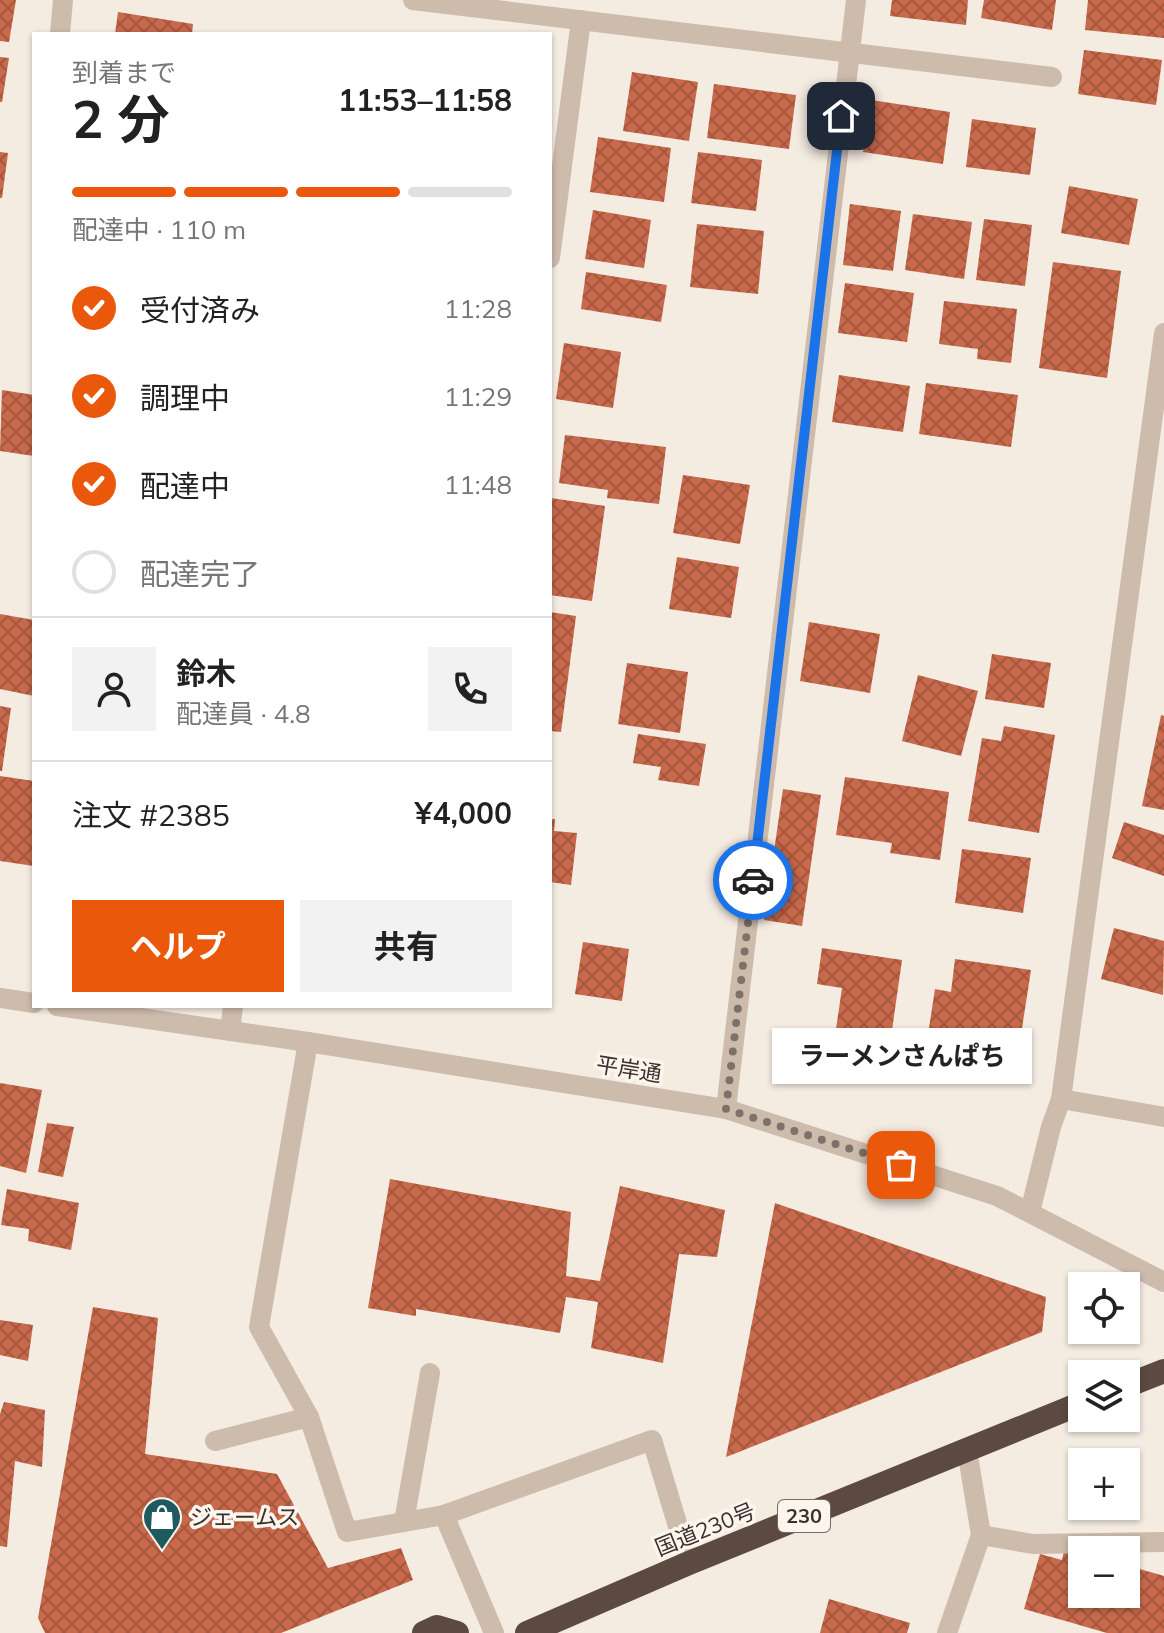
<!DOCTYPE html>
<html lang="ja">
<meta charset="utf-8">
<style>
body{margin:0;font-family:Mulish,"Noto Sans JP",sans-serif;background:#f2f2f2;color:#222;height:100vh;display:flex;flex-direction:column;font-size:30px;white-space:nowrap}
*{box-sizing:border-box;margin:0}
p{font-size:26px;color:#767676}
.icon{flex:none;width:44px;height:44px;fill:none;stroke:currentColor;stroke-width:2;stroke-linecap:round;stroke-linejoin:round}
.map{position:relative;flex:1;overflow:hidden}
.details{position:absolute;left:32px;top:32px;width:520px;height:976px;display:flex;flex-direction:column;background:#fff;border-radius:0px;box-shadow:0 2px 6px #0004}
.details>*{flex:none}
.tools{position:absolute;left:1068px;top:1272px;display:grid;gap:16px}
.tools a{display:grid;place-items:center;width:72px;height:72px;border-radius:0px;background:#fff;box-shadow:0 2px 6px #0004;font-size:40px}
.pin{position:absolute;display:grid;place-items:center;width:68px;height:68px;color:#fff;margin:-34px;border-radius:16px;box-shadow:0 4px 12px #0006}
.courier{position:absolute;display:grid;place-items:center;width:80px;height:80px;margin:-40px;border:6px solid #1a73e8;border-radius:50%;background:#fff;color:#222;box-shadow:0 2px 10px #0007}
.bubble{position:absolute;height:56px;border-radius:0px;background:#fff;box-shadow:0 2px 6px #0004;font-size:26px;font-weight:700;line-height:56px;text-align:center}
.overview em{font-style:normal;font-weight:700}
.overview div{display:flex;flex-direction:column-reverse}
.overview{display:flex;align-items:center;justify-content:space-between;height:136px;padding:0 40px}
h1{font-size:52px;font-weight:700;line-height:60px}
.bar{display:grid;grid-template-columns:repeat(4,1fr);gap:12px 8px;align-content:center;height:96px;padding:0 40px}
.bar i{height:10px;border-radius:6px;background:#e0e0e0}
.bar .on{background:#ea580c}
.bar p{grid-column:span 4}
.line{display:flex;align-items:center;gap:20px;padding:0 40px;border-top:2px solid #e0e0e0}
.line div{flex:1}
.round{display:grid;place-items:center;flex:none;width:84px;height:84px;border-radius:0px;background:#f2f2f2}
ol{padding:0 40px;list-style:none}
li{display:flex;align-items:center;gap:24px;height:88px}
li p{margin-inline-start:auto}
li .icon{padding:8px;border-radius:50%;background:#ea580c;color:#fff;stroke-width:4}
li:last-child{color:#767676}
li i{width:44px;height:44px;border:4px solid #e0e0e0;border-radius:50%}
.button{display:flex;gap:16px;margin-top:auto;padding:16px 40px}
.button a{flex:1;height:92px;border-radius:0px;background:#ea580c;color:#fff;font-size:32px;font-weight:700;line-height:92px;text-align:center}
.button a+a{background:#f2f2f2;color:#222}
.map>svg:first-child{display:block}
.building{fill:url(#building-cross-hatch)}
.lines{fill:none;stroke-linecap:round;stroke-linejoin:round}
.minor{stroke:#cdbbac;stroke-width:20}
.highway{stroke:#5c4a42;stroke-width:24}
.done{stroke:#7c716b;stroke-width:8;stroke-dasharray:0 14.4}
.route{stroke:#1a73e8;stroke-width:10}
.labels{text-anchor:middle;stroke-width:7;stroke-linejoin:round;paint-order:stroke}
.shield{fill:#fbf5ee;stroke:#756b66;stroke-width:2}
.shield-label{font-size:20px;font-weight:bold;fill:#3b302b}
.street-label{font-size:22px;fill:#3b302b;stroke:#fbf5ee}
.poi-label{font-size:22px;fill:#3b302b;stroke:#fbf5ee;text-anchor:start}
</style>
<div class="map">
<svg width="1164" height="1633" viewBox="0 0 1164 1633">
<defs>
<pattern id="building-cross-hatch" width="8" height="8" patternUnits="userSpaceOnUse" patternTransform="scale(2)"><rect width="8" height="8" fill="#c8694b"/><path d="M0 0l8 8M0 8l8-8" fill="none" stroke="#a4573f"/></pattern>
</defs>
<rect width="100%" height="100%" fill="#f4ebe1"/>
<!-- building -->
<g class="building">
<polygon points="0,0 16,0 9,42 0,41"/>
<polygon points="892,0 968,0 966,25 890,16"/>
<polygon points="984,0 1056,0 1052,30 981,18"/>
<polygon points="1088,0 1164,0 1164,38 1085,30"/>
<polygon points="118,12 193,24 192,34 115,34"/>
<polygon points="1084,50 1162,60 1156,105 1078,94"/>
<polygon points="0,57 9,58 2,102 0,102"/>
<polygon points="632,72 698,82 689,141 623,131"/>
<polygon points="714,84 796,95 789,149 707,138"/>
<polygon points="871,100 950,112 943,164 863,152"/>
<polygon points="972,119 1036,128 1030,175 966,167"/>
<polygon points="598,137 671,148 664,202 590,192"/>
<polygon points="0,152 8,153 2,198 0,198"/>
<polygon points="698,152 762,160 756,211 691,203"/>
<polygon points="1069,186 1138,199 1129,245 1061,233"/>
<polygon points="850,204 901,211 893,271 843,265"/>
<polygon points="593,210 651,220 644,268 585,259"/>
<polygon points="913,214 972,222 964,279 905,270"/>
<polygon points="984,219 1032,225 1025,286 976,280"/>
<polygon points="697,224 764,231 758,294 690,287"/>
<polygon points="1053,262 1121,271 1107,378 1039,368"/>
<polygon points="586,272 667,285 661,322 581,309"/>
<polygon points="845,283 914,293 907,342 838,333"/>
<polygon points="944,301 1017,309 1011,363 977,359 978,349 939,344"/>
<polygon points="564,343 621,352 613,408 556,399"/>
<polygon points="839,375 910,386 903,432 832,422"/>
<polygon points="926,383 1018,395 1011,447 919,434"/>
<polygon points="2,390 34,395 34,456 0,451"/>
<polygon points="565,435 666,447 659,504 607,498 608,490 559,483"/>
<polygon points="683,475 750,485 740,544 673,533"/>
<polygon points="551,498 605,506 592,601 550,595"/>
<polygon points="677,557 739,567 731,618 669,609"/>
<polygon points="550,612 576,616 561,732 550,731"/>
<polygon points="0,614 34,620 34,696 0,689"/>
<polygon points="809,622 880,634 870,693 800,681"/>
<polygon points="992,654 1051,663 1044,708 985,699"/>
<polygon points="627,663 688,672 680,733 618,724"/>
<polygon points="918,675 978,691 961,756 902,741"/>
<polygon points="0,706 11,708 2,771 0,771"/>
<polygon points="1161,715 1164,716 1164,810 1142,806"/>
<polygon points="1004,726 1055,735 1039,833 968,821 982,738 1001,741"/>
<polygon points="638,734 706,744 699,786 658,780 661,767 633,763"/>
<polygon points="0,776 34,781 34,866 0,861"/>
<polygon points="845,777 949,792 940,860 890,853 892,843 836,835"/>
<polygon points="783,789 821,795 802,926 764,920"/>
<polygon points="550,819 555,819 554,831 577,833 571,885 550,882"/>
<polygon points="1124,822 1164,835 1164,876 1112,858"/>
<polygon points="962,849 1031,858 1023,913 955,903"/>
<polygon points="1114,928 1164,941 1163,995 1101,979"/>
<polygon points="583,942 629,949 622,1001 575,994"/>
<polygon points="822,948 902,960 890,1044 835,1036 842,988 817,984"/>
<polygon points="955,959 1031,970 1018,1054 943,1043 945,1031 929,1028 935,989 951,992"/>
<polygon points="0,1083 42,1090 26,1173 0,1166"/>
<polygon points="47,1123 74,1127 63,1177 38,1172"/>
<polygon points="390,1179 571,1212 566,1276 600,1281 620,1186 725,1210 717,1257 679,1254 663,1363 591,1348 598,1302 566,1297 560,1333 416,1309 416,1316 368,1308"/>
<polygon points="7,1189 79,1203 71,1250 28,1241 29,1229 1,1225"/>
<polygon points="775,1203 1046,1297 1042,1332 726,1457"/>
<polygon points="93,1307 158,1318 145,1454 277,1474 328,1568 401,1548 413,1580 281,1633 45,1633 38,1618"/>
<polygon points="0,1320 33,1325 28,1361 0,1355"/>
<polygon points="4,1402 45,1410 42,1467 15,1461 7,1547 0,1546 0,1414"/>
<polygon points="1065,1547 1082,1552 1082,1594 1126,1594 1126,1565 1164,1576 1164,1633 1107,1633 1024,1609 1040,1554 1062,1560"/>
<polygon points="829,1599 910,1623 907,1633 820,1633"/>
</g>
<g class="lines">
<!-- minor -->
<g class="minor">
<polyline points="413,0 1052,77"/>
<polyline points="60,34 63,0"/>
<polyline points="550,258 581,20"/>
<polyline points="0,998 34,1003"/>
<polyline points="57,1006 308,1042 726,1109 997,1196 1164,1282"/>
<polyline points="230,1031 233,1006"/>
<polyline points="308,1042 259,1327 309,1417 347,1532 444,1515 494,1633"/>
<polyline points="1061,1099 1164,333"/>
<polyline points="726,1109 856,0"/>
<polyline points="1030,1212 1051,1127 1061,1099 1164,1117"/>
<polyline points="215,1441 309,1417"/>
<polyline points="444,1515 652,1440 689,1563"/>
<polyline points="404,1522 430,1373"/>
<polyline points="981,1535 1033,1544 1164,1542"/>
<polyline points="947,1633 981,1535 967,1450"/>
</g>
<!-- highway -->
<g class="highway">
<polyline points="1126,1386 1164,1371"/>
<polyline points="424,1633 437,1627 457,1633"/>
<polyline points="527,1633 689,1563 1082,1403"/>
</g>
</g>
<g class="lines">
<!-- done -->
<polyline class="done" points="753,880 726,1109 901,1165"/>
<!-- route -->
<polyline class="route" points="753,880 841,116"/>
</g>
<!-- icons -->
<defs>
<symbol id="shop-pin" viewBox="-11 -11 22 30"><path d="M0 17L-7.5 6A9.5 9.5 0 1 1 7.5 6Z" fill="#1f5a5e" stroke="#fbf5ee"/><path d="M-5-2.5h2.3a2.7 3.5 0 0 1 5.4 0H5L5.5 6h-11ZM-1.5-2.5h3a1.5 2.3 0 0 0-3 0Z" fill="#fff"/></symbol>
</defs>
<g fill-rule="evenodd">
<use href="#shop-pin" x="140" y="1495" width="44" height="60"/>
</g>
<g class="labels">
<!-- shield labels -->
<rect class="shield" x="778" y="1500" width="52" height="32" rx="6"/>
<g class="shield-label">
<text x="804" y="1523">230</text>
</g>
<!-- street labels -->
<g class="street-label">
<text transform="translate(629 1069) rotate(9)" y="8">平岸通</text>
<text transform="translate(705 1529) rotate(-22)" y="8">国道230号</text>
</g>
<!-- poi labels -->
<g class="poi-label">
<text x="190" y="1525">ジェームス</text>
</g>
</g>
</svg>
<div class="tools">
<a><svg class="icon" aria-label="locate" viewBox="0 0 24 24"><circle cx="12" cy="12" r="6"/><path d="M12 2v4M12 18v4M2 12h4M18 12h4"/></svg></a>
<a><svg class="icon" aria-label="layers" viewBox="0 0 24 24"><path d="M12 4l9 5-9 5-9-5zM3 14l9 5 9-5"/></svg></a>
<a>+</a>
<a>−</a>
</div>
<div class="pin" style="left:901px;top:1165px;background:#ea580c"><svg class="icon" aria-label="bag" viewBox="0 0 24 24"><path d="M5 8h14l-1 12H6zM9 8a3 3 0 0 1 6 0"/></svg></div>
<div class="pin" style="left:841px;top:116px;background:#1f2937"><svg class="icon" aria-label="home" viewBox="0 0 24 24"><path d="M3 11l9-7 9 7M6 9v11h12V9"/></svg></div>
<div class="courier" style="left:753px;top:880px"><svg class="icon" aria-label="car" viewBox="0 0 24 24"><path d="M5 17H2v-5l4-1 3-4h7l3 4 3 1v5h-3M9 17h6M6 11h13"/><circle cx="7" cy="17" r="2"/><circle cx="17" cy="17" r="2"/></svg></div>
<div class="bubble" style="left:772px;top:1028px;width:260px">ラーメンさんぱち</div>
<section class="details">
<div class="overview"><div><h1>2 分</h1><p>到着まで</p></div><em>11:53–11:58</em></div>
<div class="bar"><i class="on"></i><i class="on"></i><i class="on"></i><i></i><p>配達中 · 110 m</p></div>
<ol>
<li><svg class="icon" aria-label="check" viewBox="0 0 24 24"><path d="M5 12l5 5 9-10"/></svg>受付済み<p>11:28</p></li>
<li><svg class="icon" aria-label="check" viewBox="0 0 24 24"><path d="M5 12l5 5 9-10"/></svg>調理中<p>11:29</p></li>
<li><svg class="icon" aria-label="check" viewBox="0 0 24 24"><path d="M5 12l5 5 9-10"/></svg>配達中<p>11:48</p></li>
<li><i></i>配達完了</li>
</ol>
<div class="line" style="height:144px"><a class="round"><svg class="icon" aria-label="person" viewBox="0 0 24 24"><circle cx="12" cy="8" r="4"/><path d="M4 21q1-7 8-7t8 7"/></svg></a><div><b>鈴木</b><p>配達員 · 4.8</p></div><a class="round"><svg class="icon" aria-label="phone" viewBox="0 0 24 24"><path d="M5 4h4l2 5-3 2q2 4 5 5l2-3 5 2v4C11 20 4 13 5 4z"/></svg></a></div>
<div class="line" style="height:104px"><div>注文 #2385</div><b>¥4,000</b></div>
<div class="button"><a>ヘルプ</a><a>共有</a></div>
</section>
</div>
